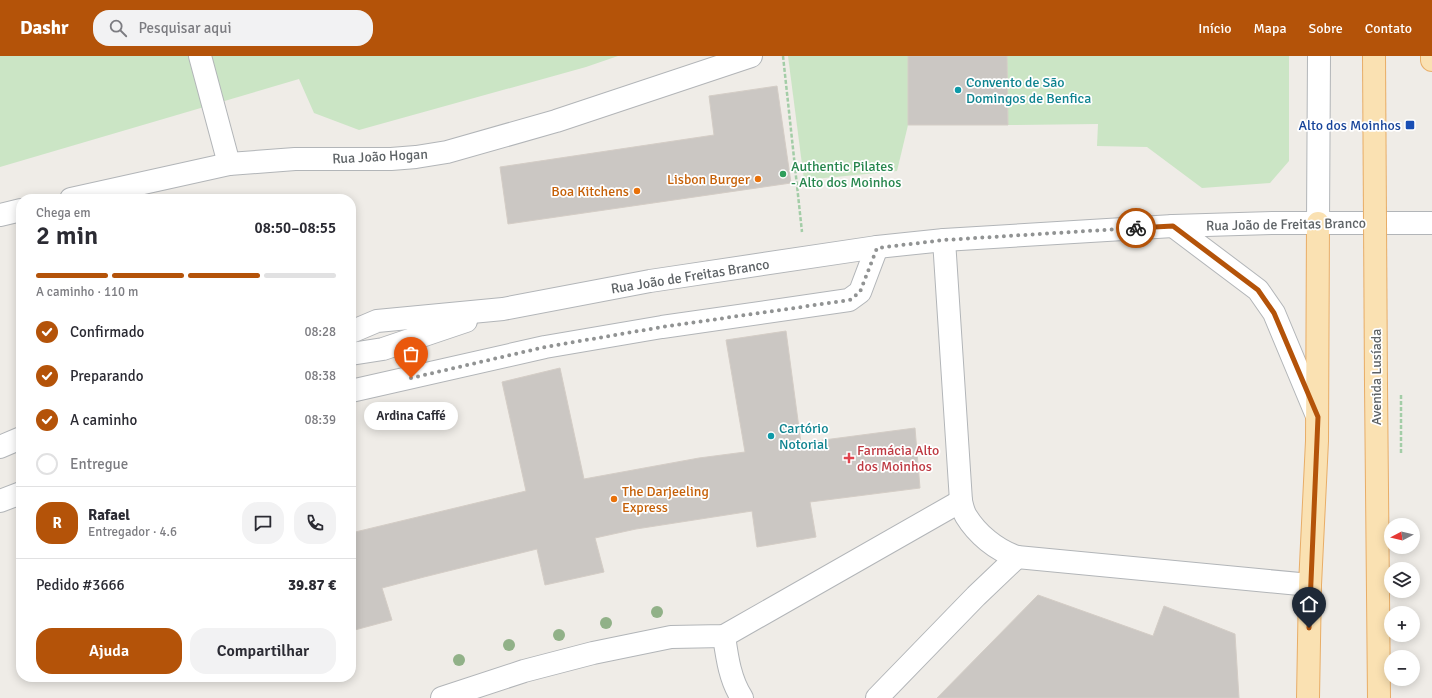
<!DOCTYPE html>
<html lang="pt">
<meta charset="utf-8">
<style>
body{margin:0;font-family:Signika,sans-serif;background:#f2f2f3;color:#2b2b33;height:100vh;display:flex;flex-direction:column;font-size:15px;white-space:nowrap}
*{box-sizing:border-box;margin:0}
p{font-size:13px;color:#7c7c81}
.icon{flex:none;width:22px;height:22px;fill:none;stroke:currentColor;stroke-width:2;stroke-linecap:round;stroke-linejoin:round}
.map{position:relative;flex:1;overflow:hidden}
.sheet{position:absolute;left:16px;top:138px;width:340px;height:488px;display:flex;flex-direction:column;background:#fff;border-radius:16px;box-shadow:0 2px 10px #0003}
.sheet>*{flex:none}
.needle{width:26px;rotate:263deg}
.buttons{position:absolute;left:1384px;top:462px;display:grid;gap:8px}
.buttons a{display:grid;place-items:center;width:36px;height:36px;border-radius:50%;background:#fff;box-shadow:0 2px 10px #0003;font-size:20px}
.pin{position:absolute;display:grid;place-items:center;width:34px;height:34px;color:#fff;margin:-41px -17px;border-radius:50% 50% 50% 0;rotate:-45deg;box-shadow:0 0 4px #0007}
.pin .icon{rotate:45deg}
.courier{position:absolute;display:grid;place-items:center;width:40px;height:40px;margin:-20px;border:3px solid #b45309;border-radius:50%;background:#fff;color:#222;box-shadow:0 1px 5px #0007}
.bubble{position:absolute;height:28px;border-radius:14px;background:#fff;box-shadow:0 2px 10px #0003;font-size:13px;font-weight:600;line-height:28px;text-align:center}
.overview em{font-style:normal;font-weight:600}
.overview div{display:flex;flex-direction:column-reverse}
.overview{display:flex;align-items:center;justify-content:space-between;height:68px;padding:0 20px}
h1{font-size:26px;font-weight:600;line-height:30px}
.bar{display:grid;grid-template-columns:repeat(4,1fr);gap:6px 4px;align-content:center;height:48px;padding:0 20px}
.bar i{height:5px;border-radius:3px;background:#e1e1e2}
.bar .on{background:#b45309}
.bar p{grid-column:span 4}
.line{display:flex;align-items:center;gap:10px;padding:0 20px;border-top:1px solid #e1e1e2}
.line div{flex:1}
.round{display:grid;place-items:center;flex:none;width:42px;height:42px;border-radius:16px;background:#f2f2f3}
ol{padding:0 20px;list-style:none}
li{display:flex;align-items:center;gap:12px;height:44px}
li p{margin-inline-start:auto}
li .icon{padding:4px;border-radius:50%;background:#b45309;color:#fff;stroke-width:4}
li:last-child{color:#7c7c81}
li i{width:22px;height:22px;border:2px solid #e1e1e2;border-radius:50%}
.cta{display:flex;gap:8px;margin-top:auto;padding:8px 20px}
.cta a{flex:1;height:46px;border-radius:16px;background:#b45309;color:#fff;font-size:16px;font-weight:600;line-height:46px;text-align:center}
.cta a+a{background:#f2f2f3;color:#2b2b33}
header{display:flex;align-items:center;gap:24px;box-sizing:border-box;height:56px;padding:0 20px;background:#b45309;color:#fff}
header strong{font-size:19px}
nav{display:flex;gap:22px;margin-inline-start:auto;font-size:14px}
.search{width:280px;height:36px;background:#f2f2f3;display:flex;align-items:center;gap:10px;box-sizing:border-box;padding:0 14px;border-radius:16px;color:#7c7c81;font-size:15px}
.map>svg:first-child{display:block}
.green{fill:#cbe5c5}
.building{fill:#cbc7c3;stroke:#d4cdc6}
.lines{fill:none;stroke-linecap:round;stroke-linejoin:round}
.minor-casing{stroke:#b2b5b8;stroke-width:24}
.major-casing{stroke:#e8ad67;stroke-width:24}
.path{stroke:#a3cda7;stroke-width:2.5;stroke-dasharray:4 2;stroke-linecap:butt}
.minor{stroke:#fff;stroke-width:22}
.major{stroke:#fae1b2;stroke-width:22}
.major-bridge-casing{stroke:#e8ad67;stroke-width:24;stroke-linecap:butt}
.path-bridge{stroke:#a3cda7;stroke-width:2.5;stroke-dasharray:4 2;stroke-linecap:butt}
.major-bridge{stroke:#fae1b2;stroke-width:22}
.tree{fill:#91b188}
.done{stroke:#919393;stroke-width:4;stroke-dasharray:0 7.2}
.route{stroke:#b45309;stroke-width:5}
.culture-dot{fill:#0f9aa8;stroke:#fff;stroke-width:1.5}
.transit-dot{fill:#1a4fb4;stroke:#fff;stroke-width:1.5}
.leisure-dot{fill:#2e9e5b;stroke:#fff;stroke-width:1.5}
.food-dot{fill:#e8710a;stroke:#fff;stroke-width:1.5}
.health-dot{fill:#e0444e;stroke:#fff;stroke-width:1.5}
.labels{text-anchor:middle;stroke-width:3.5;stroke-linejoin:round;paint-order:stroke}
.culture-label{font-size:14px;fill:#0d838f;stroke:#fff;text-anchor:start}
.transit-label{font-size:14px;fill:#164399;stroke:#fff;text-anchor:end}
.street-label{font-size:14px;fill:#5e6366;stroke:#fff}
.leisure-label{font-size:14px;fill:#27864d;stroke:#fff;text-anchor:start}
.food-label{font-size:14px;fill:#c56008;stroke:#fff;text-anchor:end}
.health-label{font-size:14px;fill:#be3a42;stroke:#fff;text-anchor:start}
</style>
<header>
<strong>Dashr</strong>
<div class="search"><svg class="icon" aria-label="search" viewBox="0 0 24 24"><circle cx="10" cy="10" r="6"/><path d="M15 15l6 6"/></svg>Pesquisar aqui</div>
<nav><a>Início</a><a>Mapa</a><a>Sobre</a><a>Contato</a></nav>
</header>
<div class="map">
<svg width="1432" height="642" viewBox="0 0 1432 642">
<rect width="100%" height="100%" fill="#efece7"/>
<!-- green -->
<g class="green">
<polygon points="0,0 618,0 586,11 359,74 314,57 299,23 0,111"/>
<polygon points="788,0 908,0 908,69 897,115 804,124"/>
<polygon points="1007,0 1289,0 1289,105 1270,127 1202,132 1147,91 1097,90 1098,68 1008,69"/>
</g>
<!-- building -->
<g class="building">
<polygon points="908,0 1007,0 1008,69 908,69"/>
<polygon points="777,30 791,127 508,168 500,111 714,79 709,40"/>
<polygon points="786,275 801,387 915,372 920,432 810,446 816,481 757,491 752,455 636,473 595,482 604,516 545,529 537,493 424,521 382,532 392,564 351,575 351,477 526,435 502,326 560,312 584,423 699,402 745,396 726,284"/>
<polygon points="1038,539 1153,580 1164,550 1235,578 1239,642 937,642"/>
</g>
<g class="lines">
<defs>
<g id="minor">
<polyline points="200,0 229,108"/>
<polyline points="71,143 229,108 295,103 391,103 416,101 447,96 556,65 751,0"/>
<polyline points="0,159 21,154"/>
<polyline points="1318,167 1319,0"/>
<polyline points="1173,170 1258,234 1274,257 1317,360"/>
<polyline points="351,276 377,265 503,253 650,225 877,191 944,184 1173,170 1274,167 1432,167"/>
<polyline points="351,298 383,293 466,265"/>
<polyline points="351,335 545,291 662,271 849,244 860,236 877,191"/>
<polyline points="0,391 21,382"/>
<polyline points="0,445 21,437"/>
<polyline points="1017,501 1310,529"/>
<path d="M 724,580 C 727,601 730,624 742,642"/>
<polyline points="442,642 524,615 593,597 671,581 724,580 961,445"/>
<path d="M 877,642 L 976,540 L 1017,501 C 996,494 977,478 966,460 C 963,455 962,449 961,445 L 944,184"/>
</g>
<g id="major">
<polyline points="1432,0 1432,4"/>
<polyline points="1376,329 1379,642"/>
<polyline points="1308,642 1310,529 1317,385 1318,167"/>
</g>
</defs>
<!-- minor casing -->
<use href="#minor" class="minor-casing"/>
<!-- major casing -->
<use href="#major" class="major-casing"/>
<!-- path -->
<polyline class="path" points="783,0 802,176"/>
<!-- minor -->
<use href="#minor" class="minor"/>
<!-- major -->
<use href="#major" class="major"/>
<defs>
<polyline id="major-bridge" points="1374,0 1376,329"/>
</defs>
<!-- major-bridge casing -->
<use href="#major-bridge" class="major-bridge-casing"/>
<!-- path-bridge -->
<polyline class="path-bridge" points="1401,339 1401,397"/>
<!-- major-bridge -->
<use href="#major-bridge" class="major-bridge"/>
</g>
<!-- trees -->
<g class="tree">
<circle cx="657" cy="556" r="6"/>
<circle cx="606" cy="567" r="6"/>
<circle cx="559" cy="579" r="6"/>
<circle cx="509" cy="589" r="6"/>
<circle cx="459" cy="604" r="6"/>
</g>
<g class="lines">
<!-- done -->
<polyline class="done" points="411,322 545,291 662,271 850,244 860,236 877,192 944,184 1136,172"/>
<!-- route -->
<polyline class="route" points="1136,172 1173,170 1258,234 1274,257 1318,361 1309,572"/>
</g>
<!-- markers -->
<g class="culture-dot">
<circle cx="958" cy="34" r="4"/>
<circle cx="771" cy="380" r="4"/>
</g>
<rect class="transit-dot" x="1405" y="64" width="10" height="10" rx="2"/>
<circle class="leisure-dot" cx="783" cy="118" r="4"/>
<g class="food-dot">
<circle cx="758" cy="123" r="4"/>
<circle cx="637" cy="135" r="4"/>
<circle cx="614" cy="443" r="4"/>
</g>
<path class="health-dot" d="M847 396h4v4h4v4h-4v4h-4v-4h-4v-4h4z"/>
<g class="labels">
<!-- culture labels -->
<g class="culture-label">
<text x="966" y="31">Convento de São<tspan x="966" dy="16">Domingos de Benfica</tspan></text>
<text x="779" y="377">Cartório<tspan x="779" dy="16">Notorial</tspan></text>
</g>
<!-- transit labels -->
<g class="transit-label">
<text x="1401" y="74">Alto dos Moinhos</text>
</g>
<!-- street labels -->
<g class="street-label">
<text transform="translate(380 100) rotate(-3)" y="5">Rua João Hogan</text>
<text transform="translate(1286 168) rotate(-1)" y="5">Rua João de Freitas Branco</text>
<text transform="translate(690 220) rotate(-9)" y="5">Rua João de Freitas Branco</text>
<text transform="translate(1376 321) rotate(-90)" y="5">Avenida Lusíada</text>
</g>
<!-- leisure labels -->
<g class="leisure-label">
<text x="791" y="115">Authentic Pilates<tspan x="791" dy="16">- Alto dos Moinhos</tspan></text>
</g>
<!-- food labels -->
<g class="food-label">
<text x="750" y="128">Lisbon Burger</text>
<text x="629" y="140">Boa Kitchens</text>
<text x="622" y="440" text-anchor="start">The Darjeeling<tspan x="622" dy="16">Express</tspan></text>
</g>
<!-- health labels -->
<g class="health-label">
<text x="857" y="399">Farmácia Alto<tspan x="857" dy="16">dos Moinhos</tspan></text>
</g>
</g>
</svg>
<div class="buttons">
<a><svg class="needle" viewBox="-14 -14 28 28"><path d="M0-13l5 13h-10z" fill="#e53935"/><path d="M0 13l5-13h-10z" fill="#7c7c81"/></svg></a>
<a><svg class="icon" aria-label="layers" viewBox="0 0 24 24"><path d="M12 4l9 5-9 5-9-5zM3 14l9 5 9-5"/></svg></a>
<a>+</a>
<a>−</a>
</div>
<div class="pin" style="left:411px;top:322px;background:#ea580c"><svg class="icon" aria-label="bag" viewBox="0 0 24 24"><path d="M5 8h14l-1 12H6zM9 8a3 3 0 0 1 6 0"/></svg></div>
<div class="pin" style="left:1309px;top:572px;background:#1f2937"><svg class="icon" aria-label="home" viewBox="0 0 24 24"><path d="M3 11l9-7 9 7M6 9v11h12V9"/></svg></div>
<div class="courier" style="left:1136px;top:172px"><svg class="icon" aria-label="bike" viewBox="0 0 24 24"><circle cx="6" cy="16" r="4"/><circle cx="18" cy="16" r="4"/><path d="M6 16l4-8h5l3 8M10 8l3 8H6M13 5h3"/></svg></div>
<div class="bubble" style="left:364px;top:346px;width:94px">Ardina Caffé</div>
<section class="sheet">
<div class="overview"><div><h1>2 min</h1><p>Chega em</p></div><em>08:50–08:55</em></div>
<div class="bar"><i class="on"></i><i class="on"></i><i class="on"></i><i></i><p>A caminho · 110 m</p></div>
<ol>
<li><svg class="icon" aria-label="check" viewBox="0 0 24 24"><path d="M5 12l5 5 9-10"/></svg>Confirmado<p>08:28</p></li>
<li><svg class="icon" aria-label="check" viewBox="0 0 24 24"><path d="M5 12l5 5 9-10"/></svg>Preparando<p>08:38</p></li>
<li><svg class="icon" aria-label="check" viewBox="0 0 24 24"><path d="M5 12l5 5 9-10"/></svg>A caminho<p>08:39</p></li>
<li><i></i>Entregue</li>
</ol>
<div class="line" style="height:72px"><b class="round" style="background:#b45309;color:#fff">R</b><div><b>Rafael</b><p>Entregador · 4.6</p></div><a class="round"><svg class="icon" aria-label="chat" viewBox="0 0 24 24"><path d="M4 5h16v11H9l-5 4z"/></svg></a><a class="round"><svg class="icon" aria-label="phone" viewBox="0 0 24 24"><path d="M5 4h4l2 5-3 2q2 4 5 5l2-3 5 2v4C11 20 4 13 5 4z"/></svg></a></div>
<div class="line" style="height:52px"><div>Pedido #3666</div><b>39.87 €</b></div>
<div class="cta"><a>Ajuda</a><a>Compartilhar</a></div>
</section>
</div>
